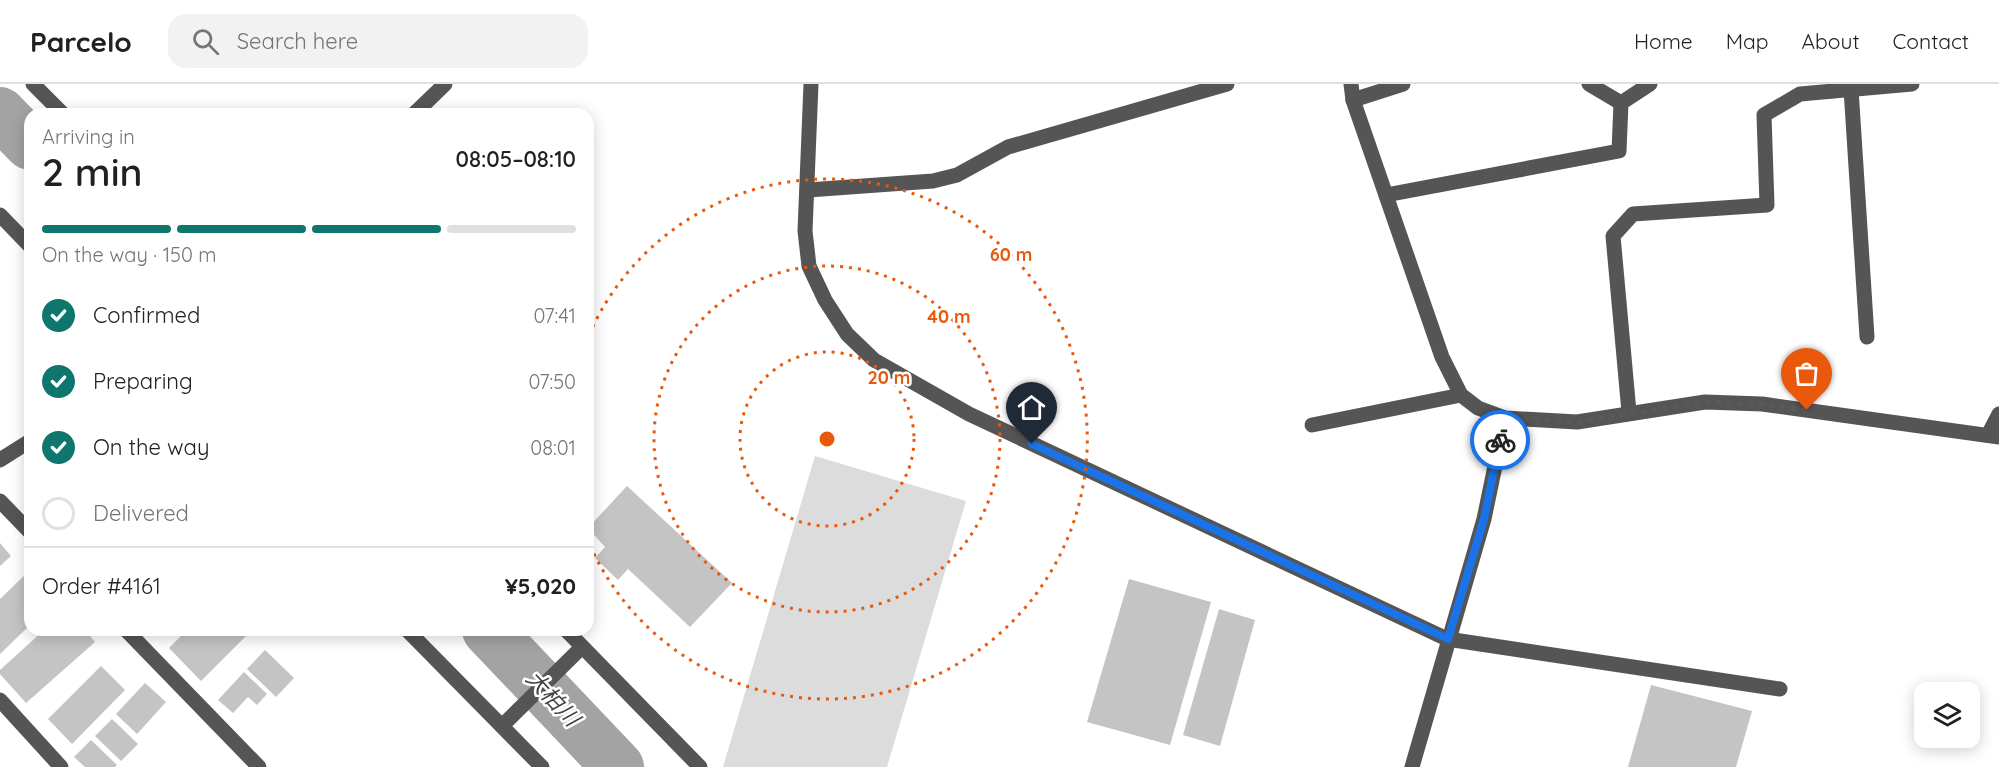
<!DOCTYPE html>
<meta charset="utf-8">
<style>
body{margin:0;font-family:Quicksand,"Noto Sans JP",sans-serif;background:#f2f2f2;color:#202124;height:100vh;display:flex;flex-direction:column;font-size:22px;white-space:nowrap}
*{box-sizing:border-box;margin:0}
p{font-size:20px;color:#757577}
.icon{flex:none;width:33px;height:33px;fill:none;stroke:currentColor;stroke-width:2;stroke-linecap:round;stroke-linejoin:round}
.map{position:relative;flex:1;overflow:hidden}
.details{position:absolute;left:24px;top:24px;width:570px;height:528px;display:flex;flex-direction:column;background:#fff;border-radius:18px;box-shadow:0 3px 15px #0003}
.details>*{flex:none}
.fabs{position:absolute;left:1914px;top:598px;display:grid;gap:12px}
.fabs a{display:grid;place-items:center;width:66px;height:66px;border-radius:12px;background:#fff;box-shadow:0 3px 15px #0003;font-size:30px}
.pin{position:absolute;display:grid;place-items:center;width:51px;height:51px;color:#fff;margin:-62px -26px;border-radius:50% 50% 50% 0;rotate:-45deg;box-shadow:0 0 6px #0007}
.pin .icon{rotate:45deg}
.courier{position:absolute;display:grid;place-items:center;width:60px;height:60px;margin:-30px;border:4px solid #1a73e8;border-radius:50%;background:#fff;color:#222;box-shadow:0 2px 8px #0007}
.summary em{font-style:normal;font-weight:600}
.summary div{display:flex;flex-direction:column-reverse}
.summary{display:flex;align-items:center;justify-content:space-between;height:102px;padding:0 18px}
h1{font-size:39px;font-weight:600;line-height:45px}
.bar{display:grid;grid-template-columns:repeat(4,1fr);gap:9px 6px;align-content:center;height:72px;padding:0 18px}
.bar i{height:8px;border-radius:4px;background:#e0e0e0}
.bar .selected{background:#0f766e}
.bar p{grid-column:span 4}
.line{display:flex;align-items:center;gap:15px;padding:0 18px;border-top:2px solid #e0e0e0}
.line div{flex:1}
ol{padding:0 18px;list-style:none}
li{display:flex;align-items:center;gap:18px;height:66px}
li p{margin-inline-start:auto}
li .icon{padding:6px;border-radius:50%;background:#0f766e;color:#fff;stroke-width:4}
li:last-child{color:#757577}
li i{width:33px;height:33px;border:3px solid #e0e0e0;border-radius:50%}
header{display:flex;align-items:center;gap:36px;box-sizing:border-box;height:84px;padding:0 30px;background:#fff;border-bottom:2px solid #e0e0e0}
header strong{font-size:28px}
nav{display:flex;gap:33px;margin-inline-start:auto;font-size:21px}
.search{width:420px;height:54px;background:#f2f2f2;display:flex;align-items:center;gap:15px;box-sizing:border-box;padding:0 21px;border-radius:18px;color:#757577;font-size:22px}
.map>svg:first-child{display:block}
.green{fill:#dcdcdc}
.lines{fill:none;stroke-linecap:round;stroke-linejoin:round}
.river{stroke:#a3a3a3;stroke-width:52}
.building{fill:#c4c4c4}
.minor{stroke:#555;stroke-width:15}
.done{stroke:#595959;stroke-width:6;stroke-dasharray:0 10.8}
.route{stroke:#1a73e8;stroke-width:8}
.ring{fill:none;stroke:#e8590c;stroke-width:3;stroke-dasharray:3 6}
.labels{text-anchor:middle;stroke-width:5;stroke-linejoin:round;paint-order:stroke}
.water-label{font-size:22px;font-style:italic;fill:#444;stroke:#fff}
.centre{fill:#e8590c;stroke:#fff;stroke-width:3}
.ring-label{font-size:18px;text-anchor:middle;font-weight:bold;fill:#e8590c;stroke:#fff;stroke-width:5;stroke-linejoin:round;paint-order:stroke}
</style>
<header>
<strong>Parcelo</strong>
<div class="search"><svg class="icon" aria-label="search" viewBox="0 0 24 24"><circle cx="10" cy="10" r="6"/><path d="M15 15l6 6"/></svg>Search here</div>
<nav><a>Home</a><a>Map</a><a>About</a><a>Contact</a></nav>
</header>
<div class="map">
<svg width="1999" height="683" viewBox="0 0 1999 683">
<rect width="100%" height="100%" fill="#fff"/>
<!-- green -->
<polygon class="green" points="815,372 966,417 887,683 723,683"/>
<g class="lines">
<!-- river -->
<g class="river">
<polyline points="0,29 30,60"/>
<polyline points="488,546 618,683"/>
</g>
</g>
<!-- building -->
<g class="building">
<polygon points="627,402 732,499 690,543 628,485 618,496 595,474 605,463 588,444"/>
<polygon points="0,459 11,472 0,482"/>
<polygon points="28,488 30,491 30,541 0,570 0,515"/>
<polygon points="1129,495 1211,518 1170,661 1087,638"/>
<polygon points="1219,525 1255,536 1220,662 1183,651"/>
<polygon points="44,546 85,546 95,558 26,619 0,590 0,586"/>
<polygon points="187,546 242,546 247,551 201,597 169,564"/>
<polygon points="265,566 294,594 276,613 247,585"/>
<polygon points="101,582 125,606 72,660 48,635"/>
<polygon points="244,588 267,610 257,621 248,613 233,629 218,616"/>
<polygon points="145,599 166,618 137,650 116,630"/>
<polygon points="1651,601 1752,627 1736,683 1628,683"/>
<polygon points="112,635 138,660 121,677 95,652"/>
<polygon points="91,656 117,681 115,683 85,683 74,673"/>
</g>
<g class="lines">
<!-- minor -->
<g class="minor">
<polyline points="33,0 63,30"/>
<polyline points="811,0 805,147 809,182 825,216 847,250 874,276 969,330 1447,555 1780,605"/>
<polyline points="1351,0 1353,16 1442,273 1461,311 1478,324 1505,334 1577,338 1705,318 1762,320 1999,353"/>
<polyline points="1589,0 1621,19"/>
<polyline points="1851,5 1867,253"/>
<polyline points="1353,16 1403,0"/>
<polyline points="414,30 445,0"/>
<polyline points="808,106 933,97 957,91 1008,63 1227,0"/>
<polyline points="1386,111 1619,67 1621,19 1650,0"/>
<polyline points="0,131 30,162"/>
<polyline points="1629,328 1613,152 1633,130 1767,121 1764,31 1800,10 1912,0"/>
<polyline points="1312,341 1461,311"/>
<polyline points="1988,351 1999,330"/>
<polyline points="0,376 30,357"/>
<polyline points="0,417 30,448"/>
<polyline points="126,546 259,683"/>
<polyline points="407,546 542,683"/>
<polyline points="566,546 700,683"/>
<polyline points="0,616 61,683"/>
<polyline points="502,642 582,563"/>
<polyline points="1412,683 1484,435 1505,334"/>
</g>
</g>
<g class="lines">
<!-- done -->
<polyline class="done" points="1500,356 1505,334 1577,338 1705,318 1761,320 1807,326"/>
<!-- route -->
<polyline class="route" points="1032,360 1448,555 1484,435 1500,356"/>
</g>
<!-- distance rings -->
<g class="ring">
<circle cx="827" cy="355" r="87"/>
<circle cx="827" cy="355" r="173"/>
<path d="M589 251A260 260 0 1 1 589 459"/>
</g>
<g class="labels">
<!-- water labels -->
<g class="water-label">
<text transform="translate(553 614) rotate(47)" y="8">大柏川</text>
</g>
</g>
<circle cx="827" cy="355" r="9" class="centre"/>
<g class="ring-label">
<text x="1011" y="177">60 m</text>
<text x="949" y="239">40 m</text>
<text x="889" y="300">20 m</text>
</g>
</svg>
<div class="fabs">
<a><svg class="icon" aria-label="layers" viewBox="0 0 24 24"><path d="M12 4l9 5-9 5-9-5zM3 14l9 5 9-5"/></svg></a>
</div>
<div class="pin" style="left:1807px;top:326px;background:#ea580c"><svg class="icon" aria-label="bag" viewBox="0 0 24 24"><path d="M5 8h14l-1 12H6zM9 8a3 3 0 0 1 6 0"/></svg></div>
<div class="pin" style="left:1032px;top:360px;background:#1f2937"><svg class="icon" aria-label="home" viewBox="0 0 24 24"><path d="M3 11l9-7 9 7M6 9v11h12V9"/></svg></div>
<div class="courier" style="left:1500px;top:356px"><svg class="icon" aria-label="bike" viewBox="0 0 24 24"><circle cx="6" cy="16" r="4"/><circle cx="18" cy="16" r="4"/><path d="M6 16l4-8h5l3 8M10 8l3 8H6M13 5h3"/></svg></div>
<section class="details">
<div class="summary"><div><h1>2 min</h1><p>Arriving in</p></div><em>08:05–08:10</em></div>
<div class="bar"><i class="selected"></i><i class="selected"></i><i class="selected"></i><i></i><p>On the way · 150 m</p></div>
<ol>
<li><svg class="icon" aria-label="check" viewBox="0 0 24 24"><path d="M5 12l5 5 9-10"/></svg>Confirmed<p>07:41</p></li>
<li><svg class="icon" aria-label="check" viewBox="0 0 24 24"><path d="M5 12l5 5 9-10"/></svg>Preparing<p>07:50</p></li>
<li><svg class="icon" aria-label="check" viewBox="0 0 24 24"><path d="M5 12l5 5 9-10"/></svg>On the way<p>08:01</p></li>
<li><i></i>Delivered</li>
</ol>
<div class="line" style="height:78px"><div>Order #4161</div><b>¥5,020</b></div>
</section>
</div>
